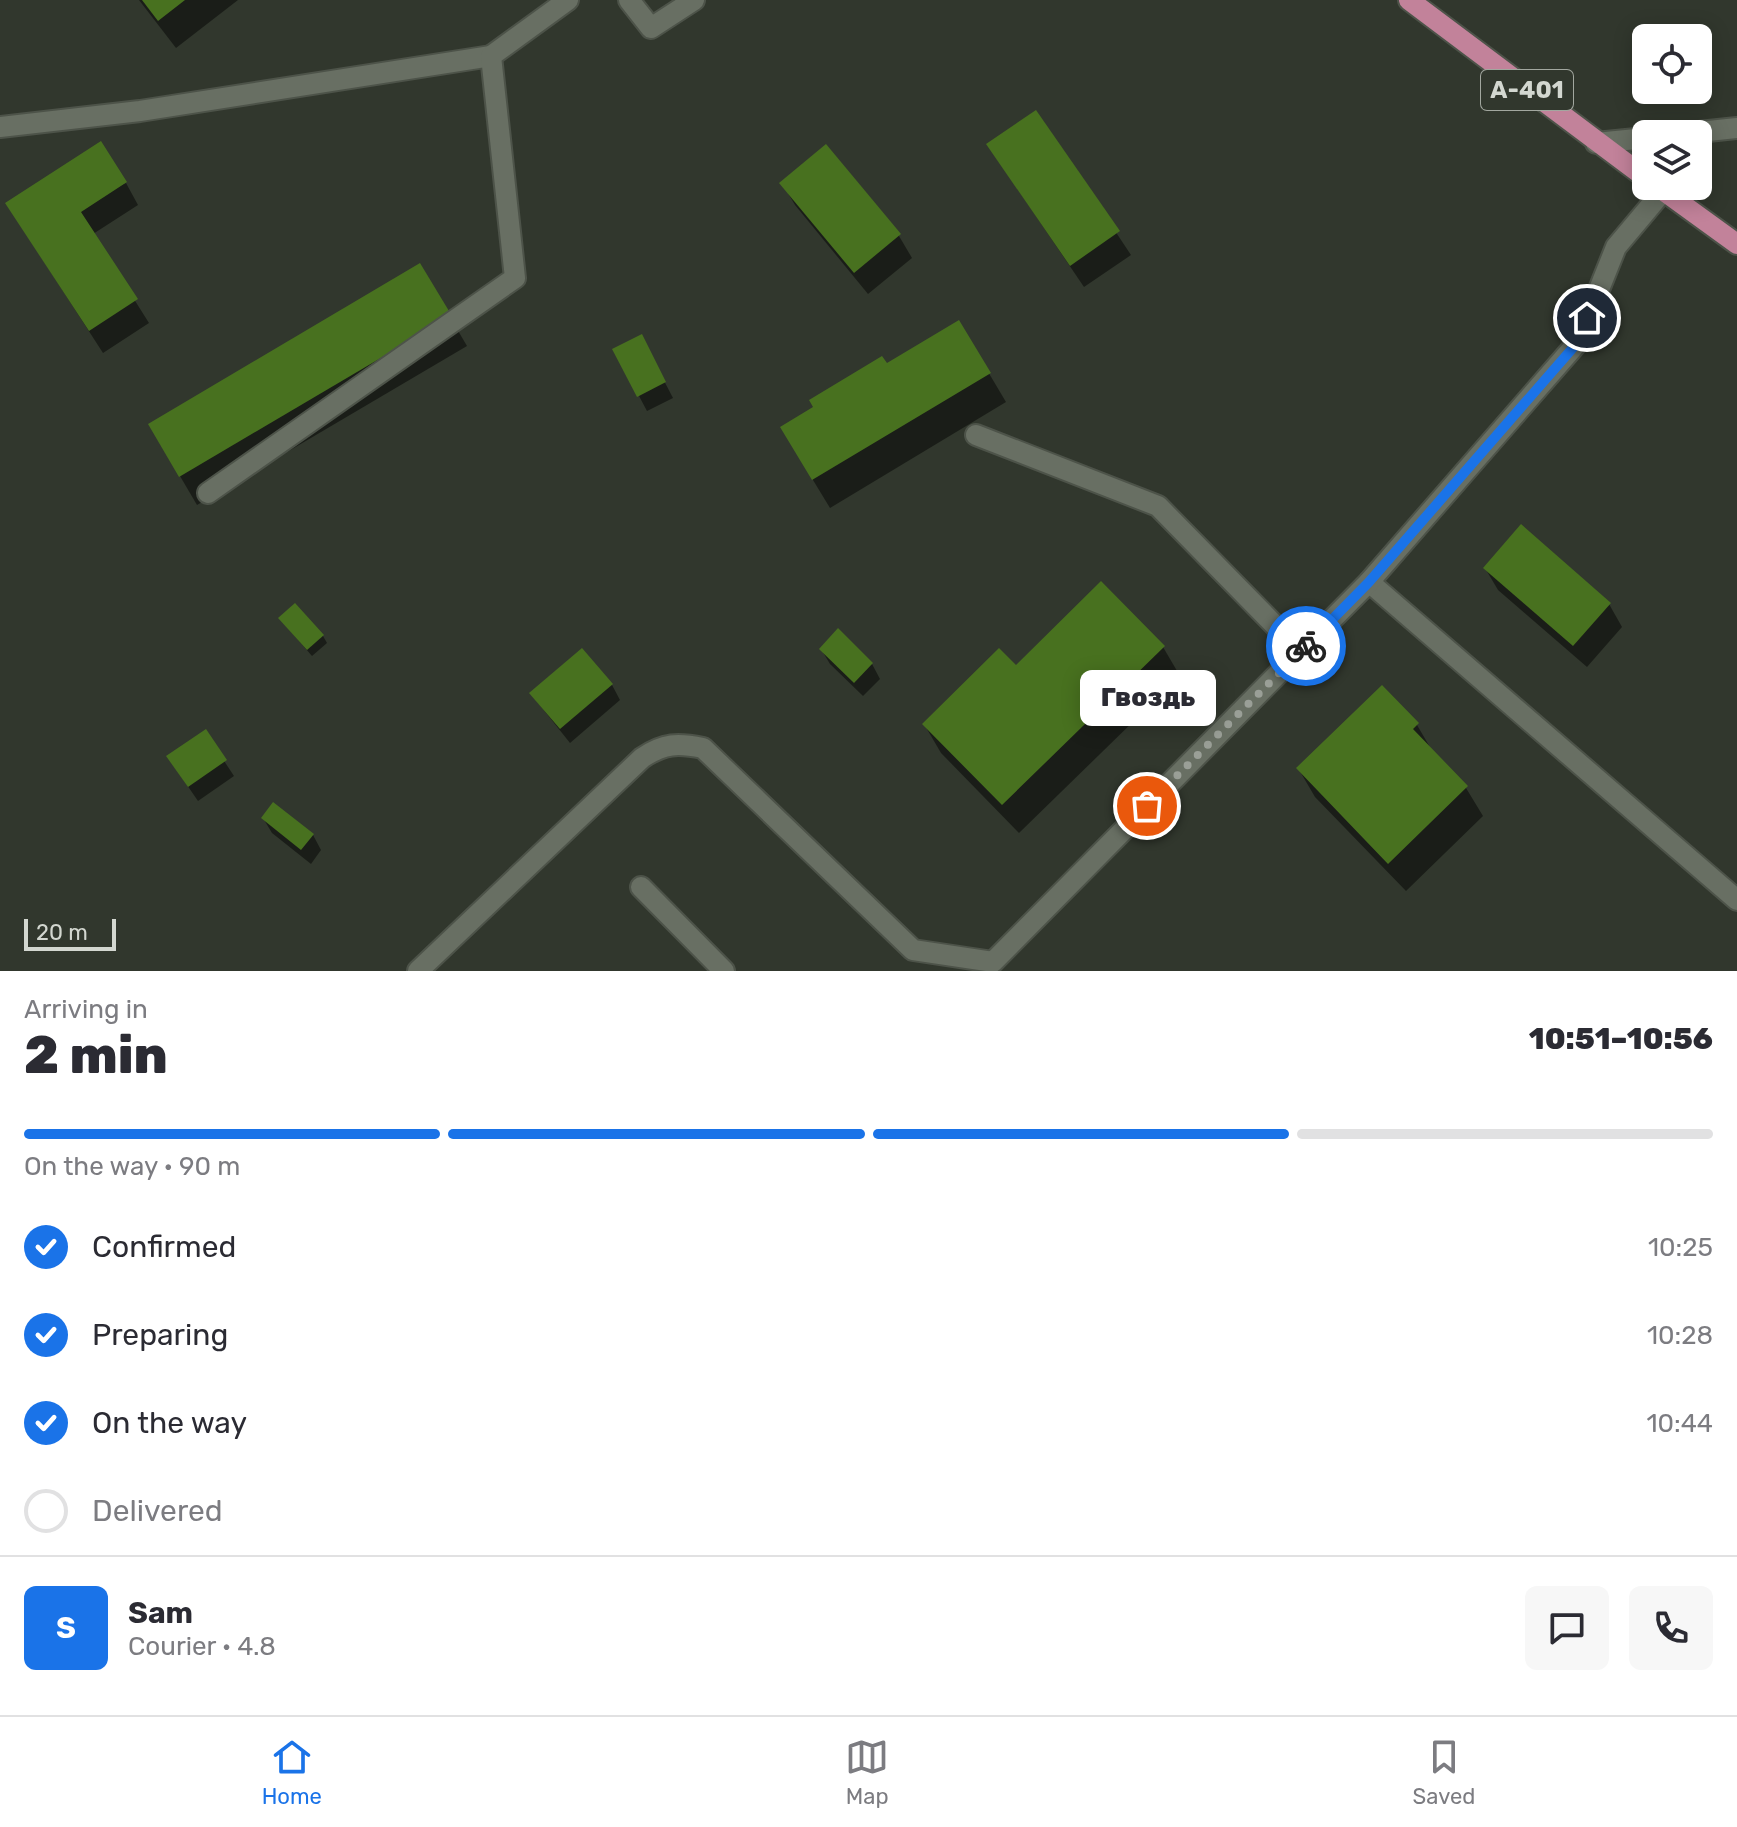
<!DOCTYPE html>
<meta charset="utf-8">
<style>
body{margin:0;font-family:Rubik,sans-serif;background:#f7f7f7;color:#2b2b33;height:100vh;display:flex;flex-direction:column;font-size:30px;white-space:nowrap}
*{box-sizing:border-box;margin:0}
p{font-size:26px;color:#7c7c81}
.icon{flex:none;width:44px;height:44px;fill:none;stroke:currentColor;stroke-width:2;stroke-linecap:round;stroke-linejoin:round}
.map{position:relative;height:971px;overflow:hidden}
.panel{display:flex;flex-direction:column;background:#fff;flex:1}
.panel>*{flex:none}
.tools{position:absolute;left:1632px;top:24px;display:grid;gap:16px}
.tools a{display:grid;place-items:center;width:80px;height:80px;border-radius:12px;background:#fff;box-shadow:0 4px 20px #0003;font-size:40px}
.scale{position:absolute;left:24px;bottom:20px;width:92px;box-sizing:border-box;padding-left:8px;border:4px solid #d3d7d0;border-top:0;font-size:22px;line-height:28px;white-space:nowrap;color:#d3d7d0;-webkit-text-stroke:6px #31372d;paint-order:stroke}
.pin{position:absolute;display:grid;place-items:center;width:68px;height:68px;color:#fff;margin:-34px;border:4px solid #fff;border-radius:50%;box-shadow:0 2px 8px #0007}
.courier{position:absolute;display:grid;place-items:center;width:80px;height:80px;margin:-40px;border:6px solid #1a73e8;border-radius:50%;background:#fff;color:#222;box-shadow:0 2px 10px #0007}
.bubble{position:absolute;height:56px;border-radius:12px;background:#fff;box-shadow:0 4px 20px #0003;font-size:26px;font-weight:800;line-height:56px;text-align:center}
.overview em{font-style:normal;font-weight:800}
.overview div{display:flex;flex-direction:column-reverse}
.overview{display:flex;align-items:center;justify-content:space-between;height:136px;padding:0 24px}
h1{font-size:52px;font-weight:800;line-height:60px}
.bar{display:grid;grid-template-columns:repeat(4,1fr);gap:12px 8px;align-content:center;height:96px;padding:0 24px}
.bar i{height:10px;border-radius:6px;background:#e1e1e2}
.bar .selected{background:#1a73e8}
.bar p{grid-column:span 4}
.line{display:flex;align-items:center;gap:20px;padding:0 24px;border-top:2px solid #e1e1e2}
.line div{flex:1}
.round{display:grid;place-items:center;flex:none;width:84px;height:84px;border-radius:12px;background:#f7f7f7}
ol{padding:0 24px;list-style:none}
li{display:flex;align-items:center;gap:24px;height:88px}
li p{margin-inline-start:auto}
li .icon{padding:8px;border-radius:50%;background:#1a73e8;color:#fff;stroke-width:4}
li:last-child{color:#7c7c81}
li i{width:44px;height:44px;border:4px solid #e1e1e2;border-radius:50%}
.tabs{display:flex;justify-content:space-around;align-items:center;height:112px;border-top:2px solid #e1e1e2;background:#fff;font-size:22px;color:#7c7c81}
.tabs a{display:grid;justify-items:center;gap:4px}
.tabs .selected{color:#1a73e8}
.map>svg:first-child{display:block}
.shadow{fill:#0007}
.building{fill:#48711f}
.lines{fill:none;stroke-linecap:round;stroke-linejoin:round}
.minor-casing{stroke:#4d5349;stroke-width:24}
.major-casing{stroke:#4d5349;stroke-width:24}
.minor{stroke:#686f63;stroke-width:20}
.major{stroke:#c2829a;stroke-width:20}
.done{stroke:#9a9f97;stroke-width:8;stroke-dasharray:0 14.4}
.route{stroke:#1a73e8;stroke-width:10}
.labels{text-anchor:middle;stroke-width:6;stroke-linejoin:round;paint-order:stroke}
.shield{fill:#31372d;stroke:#a2a79f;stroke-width:2}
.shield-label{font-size:24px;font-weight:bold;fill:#d3d7d0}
</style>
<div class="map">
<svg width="1737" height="971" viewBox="0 0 1737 971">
<rect width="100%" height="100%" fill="#31372d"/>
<!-- shadow -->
<g class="shadow">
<polygon points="139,0 238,0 176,48"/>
<polygon points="1036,112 1131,255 1084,287 1002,166"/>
<polygon points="126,183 138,205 93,234 149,323 103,353 21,226"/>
<polygon points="782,183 899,236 912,258 868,294 795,205"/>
<polygon points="420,266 467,346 197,505 150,425"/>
<polygon points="959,323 1006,402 830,508 799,457 886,366"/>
<polygon points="649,352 673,398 647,411 639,396"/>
<polygon points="1485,568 1609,604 1622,627 1587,667 1498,590"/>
<polygon points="280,619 323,636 327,643 312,656"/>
<polygon points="838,631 872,664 880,679 863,696 830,664 821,649"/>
<polygon points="1163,647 1180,676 1019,833 941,753 924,724 1016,667"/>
<polygon points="612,685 620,700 570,743 531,694"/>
<polygon points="1382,688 1417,725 1434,754 1466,788 1483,816 1406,891 1315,797 1298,768"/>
<polygon points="205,732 234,776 198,801 178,772"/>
<polygon points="263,818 313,835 321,850 311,864 272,833"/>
</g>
<!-- building -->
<g class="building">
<polygon points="142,0 185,0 158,21"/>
<polygon points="1036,110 1120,231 1070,266 986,144"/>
<polygon points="101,141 127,182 81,212 138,299 89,331 5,203"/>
<polygon points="826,144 901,234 854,273 779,183"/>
<polygon points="420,263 452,316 179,477 148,424"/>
<polygon points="959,320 991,373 812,480 780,427 813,407 809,400 882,356 887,363"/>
<polygon points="642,334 666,382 637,397 612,349"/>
<polygon points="1521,524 1611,603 1573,646 1483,568"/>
<polygon points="1101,581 1165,646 1002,805 922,724 999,648 1016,665"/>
<polygon points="295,603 324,635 307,650 278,618"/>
<polygon points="838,628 873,663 854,683 819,649"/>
<polygon points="582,648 613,684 560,729 529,693"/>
<polygon points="1382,685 1419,723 1413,729 1468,786 1388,864 1296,768"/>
<polygon points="206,729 227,760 188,787 166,756"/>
<polygon points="273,802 314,834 301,850 261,818"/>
</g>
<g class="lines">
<defs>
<g id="minor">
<polyline points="629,0 651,28 694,0"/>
<polyline points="0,127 140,111 491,56"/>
<polyline points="1680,134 1737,128"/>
<polyline points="1596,143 1646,138"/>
<polyline points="976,435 1158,506 1300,651"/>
<polyline points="208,493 515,278 491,56 568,0"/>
<polyline points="1369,582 1737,900"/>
<polyline points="641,887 724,971"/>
<path d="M 418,971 L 642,758 C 664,743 678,743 703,748 L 913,950 L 993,962 L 1369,582 L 1578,342 L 1616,247 L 1663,191"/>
</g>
<g id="major">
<polyline points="1409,0 1646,178"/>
<polyline points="1657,186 1737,244"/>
</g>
</defs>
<!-- minor casing -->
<use href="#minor" class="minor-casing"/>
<!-- major casing -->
<use href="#major" class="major-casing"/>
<!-- minor -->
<use href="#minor" class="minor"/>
<!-- major -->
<use href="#major" class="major"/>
</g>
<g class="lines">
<!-- done -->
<polyline class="done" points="1147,806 1306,646"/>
<!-- route -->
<polyline class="route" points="1306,646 1369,582 1578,342 1587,318"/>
</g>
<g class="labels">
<!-- shield labels -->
<rect class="shield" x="1481" y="70" width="92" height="40" rx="6"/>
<g class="shield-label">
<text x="1527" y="98">А-401</text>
</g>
</g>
</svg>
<div class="tools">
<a><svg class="icon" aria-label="locate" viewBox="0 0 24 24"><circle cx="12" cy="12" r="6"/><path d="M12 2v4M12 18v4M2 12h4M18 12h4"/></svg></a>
<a><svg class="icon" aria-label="layers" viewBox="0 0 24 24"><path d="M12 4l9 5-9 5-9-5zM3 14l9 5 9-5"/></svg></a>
</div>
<div class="scale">20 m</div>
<div class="pin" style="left:1147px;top:806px;background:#ea580c"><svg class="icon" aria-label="bag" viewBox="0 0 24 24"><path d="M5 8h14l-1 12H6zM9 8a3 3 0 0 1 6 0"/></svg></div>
<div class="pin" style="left:1587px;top:318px;background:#1f2937"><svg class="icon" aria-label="home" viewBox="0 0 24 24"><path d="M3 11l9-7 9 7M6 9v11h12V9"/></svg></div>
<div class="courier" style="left:1306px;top:646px"><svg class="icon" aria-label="bike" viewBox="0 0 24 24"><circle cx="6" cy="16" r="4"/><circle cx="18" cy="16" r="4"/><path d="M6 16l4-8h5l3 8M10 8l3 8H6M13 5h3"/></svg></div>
<div class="bubble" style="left:1080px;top:670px;width:136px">Гвоздь</div>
</div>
<section class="panel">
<div class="overview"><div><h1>2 min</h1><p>Arriving in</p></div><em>10:51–10:56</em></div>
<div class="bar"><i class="selected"></i><i class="selected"></i><i class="selected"></i><i></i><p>On the way · 90 m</p></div>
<ol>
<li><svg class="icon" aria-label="check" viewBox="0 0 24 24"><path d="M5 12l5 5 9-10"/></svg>Confirmed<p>10:25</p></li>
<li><svg class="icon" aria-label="check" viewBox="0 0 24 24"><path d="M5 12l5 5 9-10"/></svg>Preparing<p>10:28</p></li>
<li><svg class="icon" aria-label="check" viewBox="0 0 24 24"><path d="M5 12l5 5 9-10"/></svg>On the way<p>10:44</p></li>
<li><i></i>Delivered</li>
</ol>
<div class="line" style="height:144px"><b class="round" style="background:#1a73e8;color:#fff">S</b><div><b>Sam</b><p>Courier · 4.8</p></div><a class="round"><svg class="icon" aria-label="chat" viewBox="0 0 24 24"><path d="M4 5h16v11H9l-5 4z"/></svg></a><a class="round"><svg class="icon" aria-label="phone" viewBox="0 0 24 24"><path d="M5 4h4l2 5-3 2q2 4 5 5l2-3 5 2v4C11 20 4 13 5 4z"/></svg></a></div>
</section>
<nav class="tabs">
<a class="selected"><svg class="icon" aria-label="home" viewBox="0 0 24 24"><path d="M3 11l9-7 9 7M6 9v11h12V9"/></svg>Home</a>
<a><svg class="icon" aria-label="map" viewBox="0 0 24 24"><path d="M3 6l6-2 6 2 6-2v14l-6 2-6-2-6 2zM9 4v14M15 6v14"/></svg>Map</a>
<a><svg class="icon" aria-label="saved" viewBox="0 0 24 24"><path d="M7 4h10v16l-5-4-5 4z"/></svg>Saved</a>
</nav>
